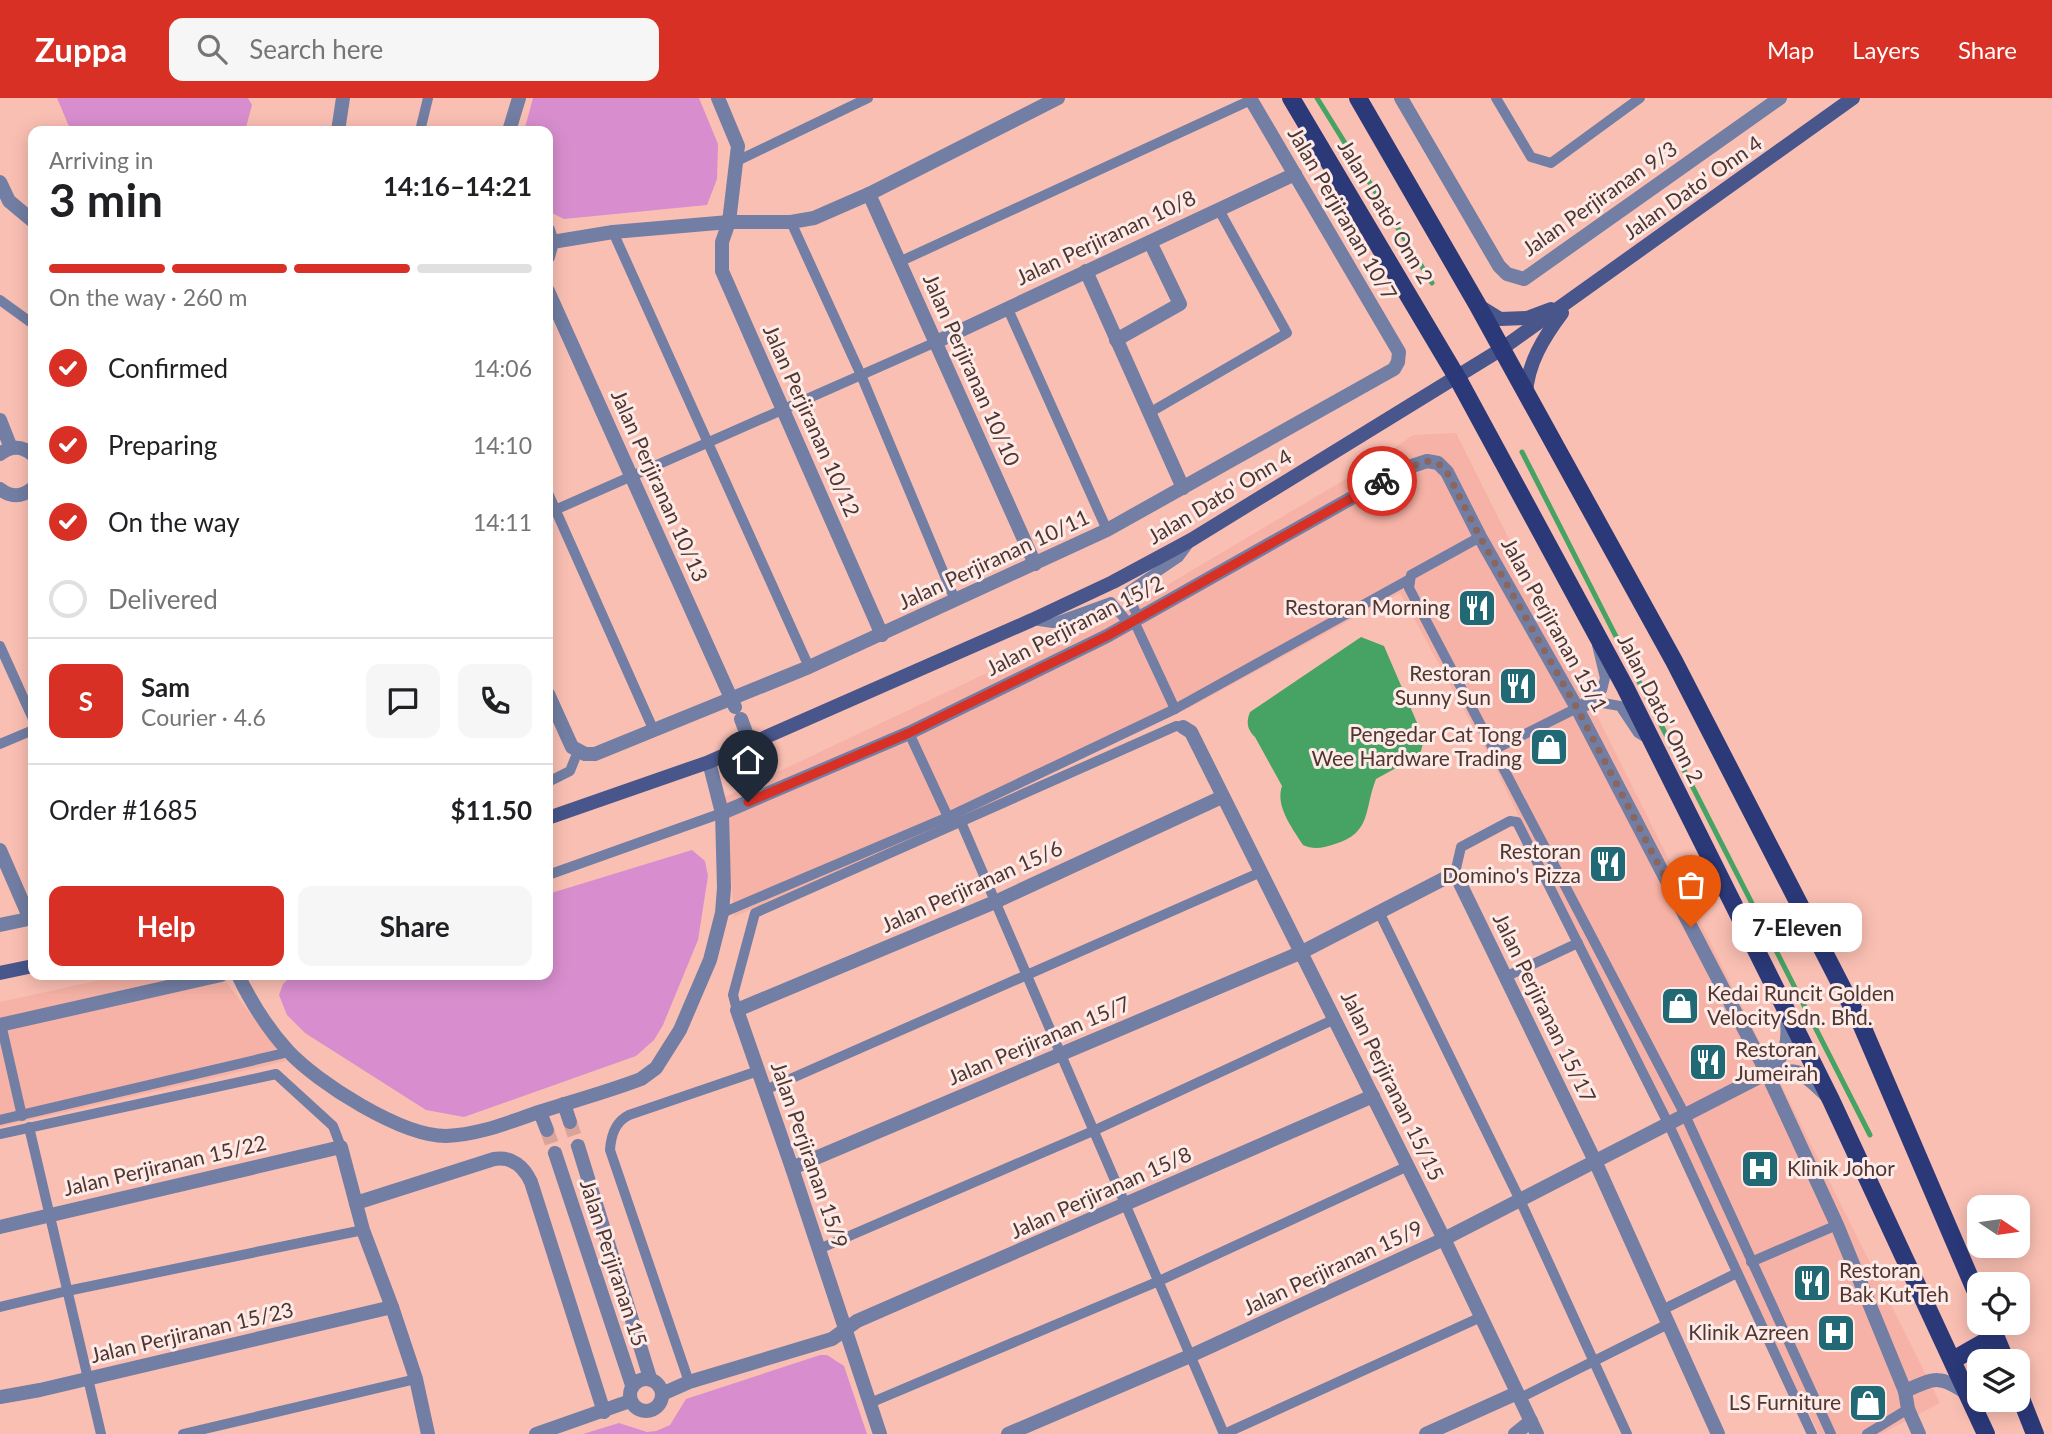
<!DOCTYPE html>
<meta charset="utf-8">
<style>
body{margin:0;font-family:Lato,sans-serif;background:#f6f6f6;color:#202124;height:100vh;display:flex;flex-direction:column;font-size:26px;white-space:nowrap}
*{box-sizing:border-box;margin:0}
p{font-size:23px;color:#757577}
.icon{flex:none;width:38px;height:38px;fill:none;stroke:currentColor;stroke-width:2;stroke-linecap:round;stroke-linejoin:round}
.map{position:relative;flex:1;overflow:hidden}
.details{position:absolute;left:28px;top:28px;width:525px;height:854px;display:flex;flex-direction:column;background:#fff;border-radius:14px;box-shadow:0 4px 18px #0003}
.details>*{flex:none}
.needle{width:46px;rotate:103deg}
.buttons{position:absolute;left:1967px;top:1097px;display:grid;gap:14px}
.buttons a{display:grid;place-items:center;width:63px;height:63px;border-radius:14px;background:#fff;box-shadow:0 4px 18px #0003;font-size:35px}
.pin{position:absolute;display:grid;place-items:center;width:60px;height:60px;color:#fff;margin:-72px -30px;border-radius:50% 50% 50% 0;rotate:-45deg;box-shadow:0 0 7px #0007}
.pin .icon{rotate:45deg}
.courier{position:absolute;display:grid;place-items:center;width:70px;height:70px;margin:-35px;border:5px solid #d93025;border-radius:50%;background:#fff;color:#222;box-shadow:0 2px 9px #0007}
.bubble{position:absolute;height:49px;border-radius:14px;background:#fff;box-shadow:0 4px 18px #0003;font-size:23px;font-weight:700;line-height:49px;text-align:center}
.headline em{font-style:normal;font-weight:700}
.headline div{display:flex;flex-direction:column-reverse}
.headline{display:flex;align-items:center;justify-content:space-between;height:119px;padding:0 21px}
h1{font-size:46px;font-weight:700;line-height:52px}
.bar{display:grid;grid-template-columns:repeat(4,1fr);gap:10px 7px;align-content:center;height:84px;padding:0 21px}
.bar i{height:9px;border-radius:5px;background:#e0e0e0}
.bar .current{background:#d93025}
.bar p{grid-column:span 4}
.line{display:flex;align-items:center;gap:18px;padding:0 21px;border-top:2px solid #e0e0e0}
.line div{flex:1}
.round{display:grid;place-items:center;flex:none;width:74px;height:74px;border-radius:14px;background:#f6f6f6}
ol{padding:0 21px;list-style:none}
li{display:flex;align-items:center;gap:21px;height:77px}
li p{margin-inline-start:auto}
li .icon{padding:7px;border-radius:50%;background:#d93025;color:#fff;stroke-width:4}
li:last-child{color:#757577}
li i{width:38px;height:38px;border:4px solid #e0e0e0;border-radius:50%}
.button{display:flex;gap:14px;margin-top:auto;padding:14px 21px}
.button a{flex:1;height:80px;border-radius:14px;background:#d93025;color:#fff;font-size:28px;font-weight:700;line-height:80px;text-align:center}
.button a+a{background:#f6f6f6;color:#202124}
header{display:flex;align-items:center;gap:42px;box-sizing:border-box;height:98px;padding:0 35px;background:#d93025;color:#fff}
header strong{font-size:33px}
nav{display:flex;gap:38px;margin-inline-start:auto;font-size:24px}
.search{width:490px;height:63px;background:#f6f6f6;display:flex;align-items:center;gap:18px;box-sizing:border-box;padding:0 24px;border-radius:14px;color:#757577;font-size:26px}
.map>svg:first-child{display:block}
.built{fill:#f6b2a6}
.green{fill:#d88ece}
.water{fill:#46a363}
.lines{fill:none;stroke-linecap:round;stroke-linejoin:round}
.stream{stroke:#46a363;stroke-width:5}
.minor-tunnel{stroke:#d8a499;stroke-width:14;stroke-dasharray:14 7;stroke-linecap:butt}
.service{stroke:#727ea3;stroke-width:10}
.minor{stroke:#727ea3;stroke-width:14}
.secondary{stroke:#48568b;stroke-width:14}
.primary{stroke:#2b3979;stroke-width:18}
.done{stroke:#8a665e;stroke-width:7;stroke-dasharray:0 12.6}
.route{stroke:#d93025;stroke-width:9}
.labels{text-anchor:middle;stroke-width:6;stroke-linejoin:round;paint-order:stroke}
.street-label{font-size:21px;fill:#4e3631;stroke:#feebe7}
.poi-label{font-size:21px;fill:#4e3631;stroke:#feebe7;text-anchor:end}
</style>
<header>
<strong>Zuppa</strong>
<div class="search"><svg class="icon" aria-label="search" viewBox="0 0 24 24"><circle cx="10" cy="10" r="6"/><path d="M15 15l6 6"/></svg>Search here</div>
<nav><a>Map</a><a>Layers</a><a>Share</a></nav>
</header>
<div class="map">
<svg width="2052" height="1336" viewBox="0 0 2052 1336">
<rect width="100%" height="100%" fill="#fabfb3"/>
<!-- built -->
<g class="built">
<polygon points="1456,335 1940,1305 1881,1336 1819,1336 1494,667 1400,495 1189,610 968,715 734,819 725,699 1147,499 1376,363 1413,337"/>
<polygon points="123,877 221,877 286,963 0,1029 0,904"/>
</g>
<!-- green -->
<g class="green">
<polygon points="57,0 248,0 252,7 245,33 71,33"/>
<polygon points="533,0 699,0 718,46 717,81 707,107 564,121 548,113 548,33 524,33"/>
<polygon points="692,752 705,763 708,778 698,842 663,927 654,942 636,958 464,1019 426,1012 305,935 287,917 279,897 283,886 292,877 548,877 548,796"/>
<polygon points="820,1257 827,1257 844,1268 867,1336 583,1336 619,1325 647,1334 656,1333 670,1327 686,1301"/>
</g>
<!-- water -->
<path class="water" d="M 1361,539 L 1384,548 L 1424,641 L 1421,653 L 1416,659 L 1376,681 C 1364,711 1372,735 1335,746 C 1324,750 1313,752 1303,747 C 1292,730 1275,708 1282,688 L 1255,639 C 1247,631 1246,624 1250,614 Z"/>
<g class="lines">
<!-- stream -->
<g class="stream">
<polyline points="1317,0 1432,185"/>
<polyline points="1522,354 1870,1037"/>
</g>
<!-- minor-tunnel -->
<g class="minor-tunnel">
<polyline points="570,1024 578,1048"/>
<polyline points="547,1032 555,1055"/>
</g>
<!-- service -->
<g class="service">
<polyline points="1496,0 1531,59 1551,65 1640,0"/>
<polyline points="420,33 428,0"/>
<polyline points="737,63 868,0"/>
<polyline points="791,124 861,277 955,502"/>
<polyline points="613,134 809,569"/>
<polyline points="899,164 1251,2"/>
<polyline points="0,202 33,226"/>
<polyline points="1007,209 1107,432"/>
<polyline points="1149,315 1287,235 1219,112"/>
<polyline points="548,395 654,633"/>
<polyline points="548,415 936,244"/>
<polyline points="1480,439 1411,477 1409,490 1685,1017 1831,1336"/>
<polyline points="1139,520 1128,499 1129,493 1179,459 1190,444"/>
<polyline points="1032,522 1053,525 1111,504 1129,526"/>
<polyline points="1134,523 1175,611"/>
<polyline points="0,548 33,621"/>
<polyline points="1586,608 1597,604 1620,608 1638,635 1648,641"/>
<polyline points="909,635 948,719"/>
<polyline points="0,646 33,632"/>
<polyline points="1495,651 1577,610 1602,592 1605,580 1597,547"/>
<polyline points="548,684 570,673 578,653"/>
<polyline points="961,724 1224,1336"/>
<polyline points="1455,775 1461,749 1510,723 1517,724 1668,1025 1812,1336"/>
<polyline points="548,777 722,715"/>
<polyline points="1379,814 1520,1102 1627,1336"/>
<polyline points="722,815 948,719 1175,611 1408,482"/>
<polyline points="1505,879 1578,845"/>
<polyline points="737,912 733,897 755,815 1176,628 1183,629"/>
<polyline points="1,926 22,1018"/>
<polyline points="765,992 1261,774"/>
<polyline points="0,1022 289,954"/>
<polyline points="29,1029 101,1336"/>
<polyline points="0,1036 276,976 333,1028 341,1049"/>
<polyline points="819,1151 1093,1033 1335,921"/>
<polyline points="1751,1164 1837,1127"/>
<polyline points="0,1209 67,1193 363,1132"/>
<polyline points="1662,1212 1737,1175"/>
<path d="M 689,1284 L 610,1052 C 611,1037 615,1024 629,1017 L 758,973"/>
<polyline points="1520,1300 1668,1226"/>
<polyline points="870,1305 1159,1183 1408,1068"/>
<polyline points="183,1336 416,1281"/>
<polyline points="1224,1336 1481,1219"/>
<polyline points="1867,1336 1908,1311"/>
</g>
<!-- minor -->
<g class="minor">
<polyline points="718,0 738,48 729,124 722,144 722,173 882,537"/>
<polyline points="1401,0 1499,168 1507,176 1524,181 1780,0"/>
<polyline points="338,33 343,0"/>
<polyline points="509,33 519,0"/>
<polyline points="0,84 9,103 33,123"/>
<polyline points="869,96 1035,466"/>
<polyline points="548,132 552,144 548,159"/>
<polyline points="552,144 613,134 729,124 791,124 814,120 869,96 1058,0"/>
<polyline points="1086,173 1183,390"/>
<polyline points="548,193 735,609"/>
<polyline points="1116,242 1180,206 1150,144"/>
<polyline points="936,244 1295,76"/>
<polyline points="0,322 11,350"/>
<path d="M 0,356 C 11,347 23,348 33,357"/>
<path d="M 0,391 C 12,400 22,399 33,390"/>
<polyline points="548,596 572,649 585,656 595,656 809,569 1107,432 1394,271 1398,264 1399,254 1250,0"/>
<polyline points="741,621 750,645"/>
<polyline points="1183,629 1191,634 1444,1141 1537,1336"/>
<polyline points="722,715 909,635 1107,538 1403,371 1427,363 1438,365 1447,374 1480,439 1577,610 1767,975 1837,1127 1905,1293 1908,1311 1919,1336"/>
<polyline points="0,752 30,821"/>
<polyline points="0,827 33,820"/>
<path d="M 238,877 C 251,904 267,930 288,953 C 318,985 401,1038 446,1038 C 479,1037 509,1024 539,1014 C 573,1003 607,994 641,981 L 656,970 L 680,932 L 710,862 L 722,815 L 724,790 L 722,715 L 709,664"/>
<polyline points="0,927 221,877"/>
<path d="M 1767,975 C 1787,954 1789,948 1787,918"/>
<polyline points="564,1006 570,1024"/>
<polyline points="540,1014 547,1032"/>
<polyline points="578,1048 650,1280"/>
<polyline points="555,1055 632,1287"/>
<polyline points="792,1070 1302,854 1455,775 1595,1063 1718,1336"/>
<path d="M 356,1105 L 494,1061 C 512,1058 524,1069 531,1084 L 604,1314"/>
<polyline points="0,1129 341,1049 363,1132 392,1209 416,1281 428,1336"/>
<circle cx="646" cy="1297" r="16"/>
<path d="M 1905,1293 C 1936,1279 1940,1277 1968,1296"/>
<polyline points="662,1296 689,1284 832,1241 857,1223 1373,998"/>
<polyline points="0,1299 40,1292 392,1209"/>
<polyline points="536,1336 630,1303"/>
<polyline points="880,1336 792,1070 737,912 995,804 1222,699"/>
<path d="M 1008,1336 L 1190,1258 L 1444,1141 L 1767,975 C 1801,970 1800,973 1825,996"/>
<polyline points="1426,1336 1517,1295"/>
<polyline points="1515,1336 1531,1323"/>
</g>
<!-- secondary -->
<g class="secondary">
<polyline points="1479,208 1500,221 1527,220 1551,211"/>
<path d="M 1526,297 C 1527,266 1544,239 1562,215"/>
<polyline points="548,720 709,664 1032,522 1113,484 1191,442 1500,252 1853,0"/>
<polyline points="0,875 33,868"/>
</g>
<!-- primary -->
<g class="primary">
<polyline points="1291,0 1458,281 1625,589 1831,1002 1986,1336"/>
<polyline points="1358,0 1477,206 1674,563 1862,928 1979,1201"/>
<polyline points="1990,1225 2006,1264"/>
<polyline points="1953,1262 1995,1238"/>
<polyline points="2018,1293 2035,1336"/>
</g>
</g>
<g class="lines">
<!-- done -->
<polyline class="done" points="1382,383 1403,371 1427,363 1438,365 1447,374 1480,439 1577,610 1691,829"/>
<!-- route -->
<polyline class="route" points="748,704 909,635 1107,538 1382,383"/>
</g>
<!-- icons -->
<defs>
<symbol id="restaurant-square" viewBox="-11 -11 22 22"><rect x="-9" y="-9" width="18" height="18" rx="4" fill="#206975" stroke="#feebe7"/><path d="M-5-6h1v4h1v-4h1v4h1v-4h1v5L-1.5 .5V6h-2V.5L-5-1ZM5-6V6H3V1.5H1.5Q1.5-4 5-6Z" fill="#fff"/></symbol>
<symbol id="shop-square" viewBox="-11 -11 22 22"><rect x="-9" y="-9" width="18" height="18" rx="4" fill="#206975" stroke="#feebe7"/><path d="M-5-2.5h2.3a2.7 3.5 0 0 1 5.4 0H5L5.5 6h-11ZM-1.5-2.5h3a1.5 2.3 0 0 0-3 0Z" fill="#fff"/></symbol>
<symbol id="hospital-square" viewBox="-11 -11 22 22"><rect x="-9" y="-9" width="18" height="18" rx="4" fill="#206975" stroke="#feebe7"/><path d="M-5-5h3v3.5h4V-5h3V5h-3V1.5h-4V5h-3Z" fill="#fff"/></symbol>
</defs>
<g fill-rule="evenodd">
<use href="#restaurant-square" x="1455" y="488" width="44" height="44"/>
<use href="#restaurant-square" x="1496" y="566" width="44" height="44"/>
<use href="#shop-square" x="1527" y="627" width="44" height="44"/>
<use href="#restaurant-square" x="1586" y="744" width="44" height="44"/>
<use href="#shop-square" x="1658" y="886" width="44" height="44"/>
<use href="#restaurant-square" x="1686" y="942" width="44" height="44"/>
<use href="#hospital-square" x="1738" y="1049" width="44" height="44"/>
<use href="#restaurant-square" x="1790" y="1163" width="44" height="44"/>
<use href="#hospital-square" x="1814" y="1213" width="44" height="44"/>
<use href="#shop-square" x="1846" y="1283" width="44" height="44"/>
</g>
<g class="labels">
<!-- street labels -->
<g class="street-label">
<text transform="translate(1693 90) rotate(-35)" y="7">Jalan Dato' Onn 4</text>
<text transform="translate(1600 101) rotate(-35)" y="7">Jalan Perjiranan 9/3</text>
<text transform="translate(1385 114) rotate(59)" y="7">Jalan Dato' Onn 2</text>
<text transform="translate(1342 116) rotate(60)" y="7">Jalan Perjiranan 10/7</text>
<text transform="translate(1106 140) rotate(-25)" y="7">Jalan Perjiranan 10/8</text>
<text transform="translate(971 272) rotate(66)" y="7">Jalan Perjiranan 10/10</text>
<text transform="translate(811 323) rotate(66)" y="7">Jalan Perjiranan 10/12</text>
<text transform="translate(659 388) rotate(66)" y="7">Jalan Perjiranan 10/13</text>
<text transform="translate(1220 399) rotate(-31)" y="7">Jalan Dato' Onn 4</text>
<text transform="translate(994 462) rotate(-25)" y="7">Jalan Perjiranan 10/11</text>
<text transform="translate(1554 527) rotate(61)" y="7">Jalan Perjiranan 15/1</text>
<text transform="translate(1075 528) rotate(-27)" y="7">Jalan Perjiranan 15/2</text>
<text transform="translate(1660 611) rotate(63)" y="7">Jalan Dato' Onn 2</text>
<text transform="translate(972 789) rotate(-24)" y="7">Jalan Perjiranan 15/6</text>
<text transform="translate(1544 910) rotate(64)" y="7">Jalan Perjiranan 15/17</text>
<text transform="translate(1039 943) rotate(-23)" y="7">Jalan Perjiranan 15/7</text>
<text transform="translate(1392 988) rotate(64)" y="7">Jalan Perjiranan 15/15</text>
<text transform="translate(809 1057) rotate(71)" y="7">Jalan Perjiranan 15/9</text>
<text transform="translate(165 1068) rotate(-13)" y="7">Jalan Perjiranan 15/22</text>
<text transform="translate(1101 1095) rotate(-24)" y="7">Jalan Perjiranan 15/8</text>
<text transform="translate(613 1165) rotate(72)" y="7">Jalan Perjiranan 15</text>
<text transform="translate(1333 1170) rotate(-25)" y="7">Jalan Perjiranan 15/9</text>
<text transform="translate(192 1235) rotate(-13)" y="7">Jalan Perjiranan 15/23</text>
</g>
<!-- poi labels -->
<g class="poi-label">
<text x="1450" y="517">Restoran Morning</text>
<text x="1491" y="583">Restoran<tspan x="1491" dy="24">Sunny Sun</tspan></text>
<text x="1522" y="644">Pengedar Cat Tong<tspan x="1522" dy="24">Wee Hardware Trading</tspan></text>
<text x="1581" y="761">Restoran<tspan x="1581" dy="24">Domino's Pizza</tspan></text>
<text x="1707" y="903" text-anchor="start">Kedai Runcit Golden<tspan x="1707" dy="24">Velocity Sdn. Bhd.</tspan></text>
<text x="1735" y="959" text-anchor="start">Restoran<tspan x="1735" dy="24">Jumeirah</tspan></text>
<text x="1787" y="1078" text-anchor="start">Klinik Johor</text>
<text x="1839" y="1180" text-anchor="start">Restoran<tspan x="1839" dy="24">Bak Kut Teh</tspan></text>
<text x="1809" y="1242">Klinik Azreen</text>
<text x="1841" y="1312">LS Furniture</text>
</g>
</g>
</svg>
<div class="buttons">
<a><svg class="needle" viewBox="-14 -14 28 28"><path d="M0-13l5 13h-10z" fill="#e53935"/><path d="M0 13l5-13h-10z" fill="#757577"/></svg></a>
<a><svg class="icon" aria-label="locate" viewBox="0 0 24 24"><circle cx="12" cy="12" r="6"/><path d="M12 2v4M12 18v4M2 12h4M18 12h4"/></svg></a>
<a><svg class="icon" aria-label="layers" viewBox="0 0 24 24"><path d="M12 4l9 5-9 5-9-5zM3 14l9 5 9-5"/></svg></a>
</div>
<div class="pin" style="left:1691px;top:829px;background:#ea580c"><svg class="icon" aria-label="bag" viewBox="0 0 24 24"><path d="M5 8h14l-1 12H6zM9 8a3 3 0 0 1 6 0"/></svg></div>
<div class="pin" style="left:748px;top:704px;background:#1f2937"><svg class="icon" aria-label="home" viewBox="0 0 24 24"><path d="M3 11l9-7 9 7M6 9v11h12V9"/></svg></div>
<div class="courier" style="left:1382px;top:383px"><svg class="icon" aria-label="bike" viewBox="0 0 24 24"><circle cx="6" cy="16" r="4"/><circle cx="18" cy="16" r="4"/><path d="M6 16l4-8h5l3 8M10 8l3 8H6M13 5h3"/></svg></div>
<div class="bubble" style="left:1732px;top:805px;width:130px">7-Eleven</div>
<section class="details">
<div class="headline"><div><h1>3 min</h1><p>Arriving in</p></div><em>14:16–14:21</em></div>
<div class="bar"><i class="current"></i><i class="current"></i><i class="current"></i><i></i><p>On the way · 260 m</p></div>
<ol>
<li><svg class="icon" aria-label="check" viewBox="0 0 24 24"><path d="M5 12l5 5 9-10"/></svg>Confirmed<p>14:06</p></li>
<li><svg class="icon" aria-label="check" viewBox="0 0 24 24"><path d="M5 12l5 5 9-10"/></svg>Preparing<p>14:10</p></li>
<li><svg class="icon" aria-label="check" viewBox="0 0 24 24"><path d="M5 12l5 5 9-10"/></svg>On the way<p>14:11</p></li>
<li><i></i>Delivered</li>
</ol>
<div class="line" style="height:126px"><b class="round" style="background:#d93025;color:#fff">S</b><div><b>Sam</b><p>Courier · 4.6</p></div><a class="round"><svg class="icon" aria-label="chat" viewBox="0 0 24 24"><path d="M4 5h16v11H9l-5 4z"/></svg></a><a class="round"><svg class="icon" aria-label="phone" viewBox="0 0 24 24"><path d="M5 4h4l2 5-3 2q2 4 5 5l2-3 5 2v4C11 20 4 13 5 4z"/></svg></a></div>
<div class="line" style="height:91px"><div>Order #1685</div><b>$11.50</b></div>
<div class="button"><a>Help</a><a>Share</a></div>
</section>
</div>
